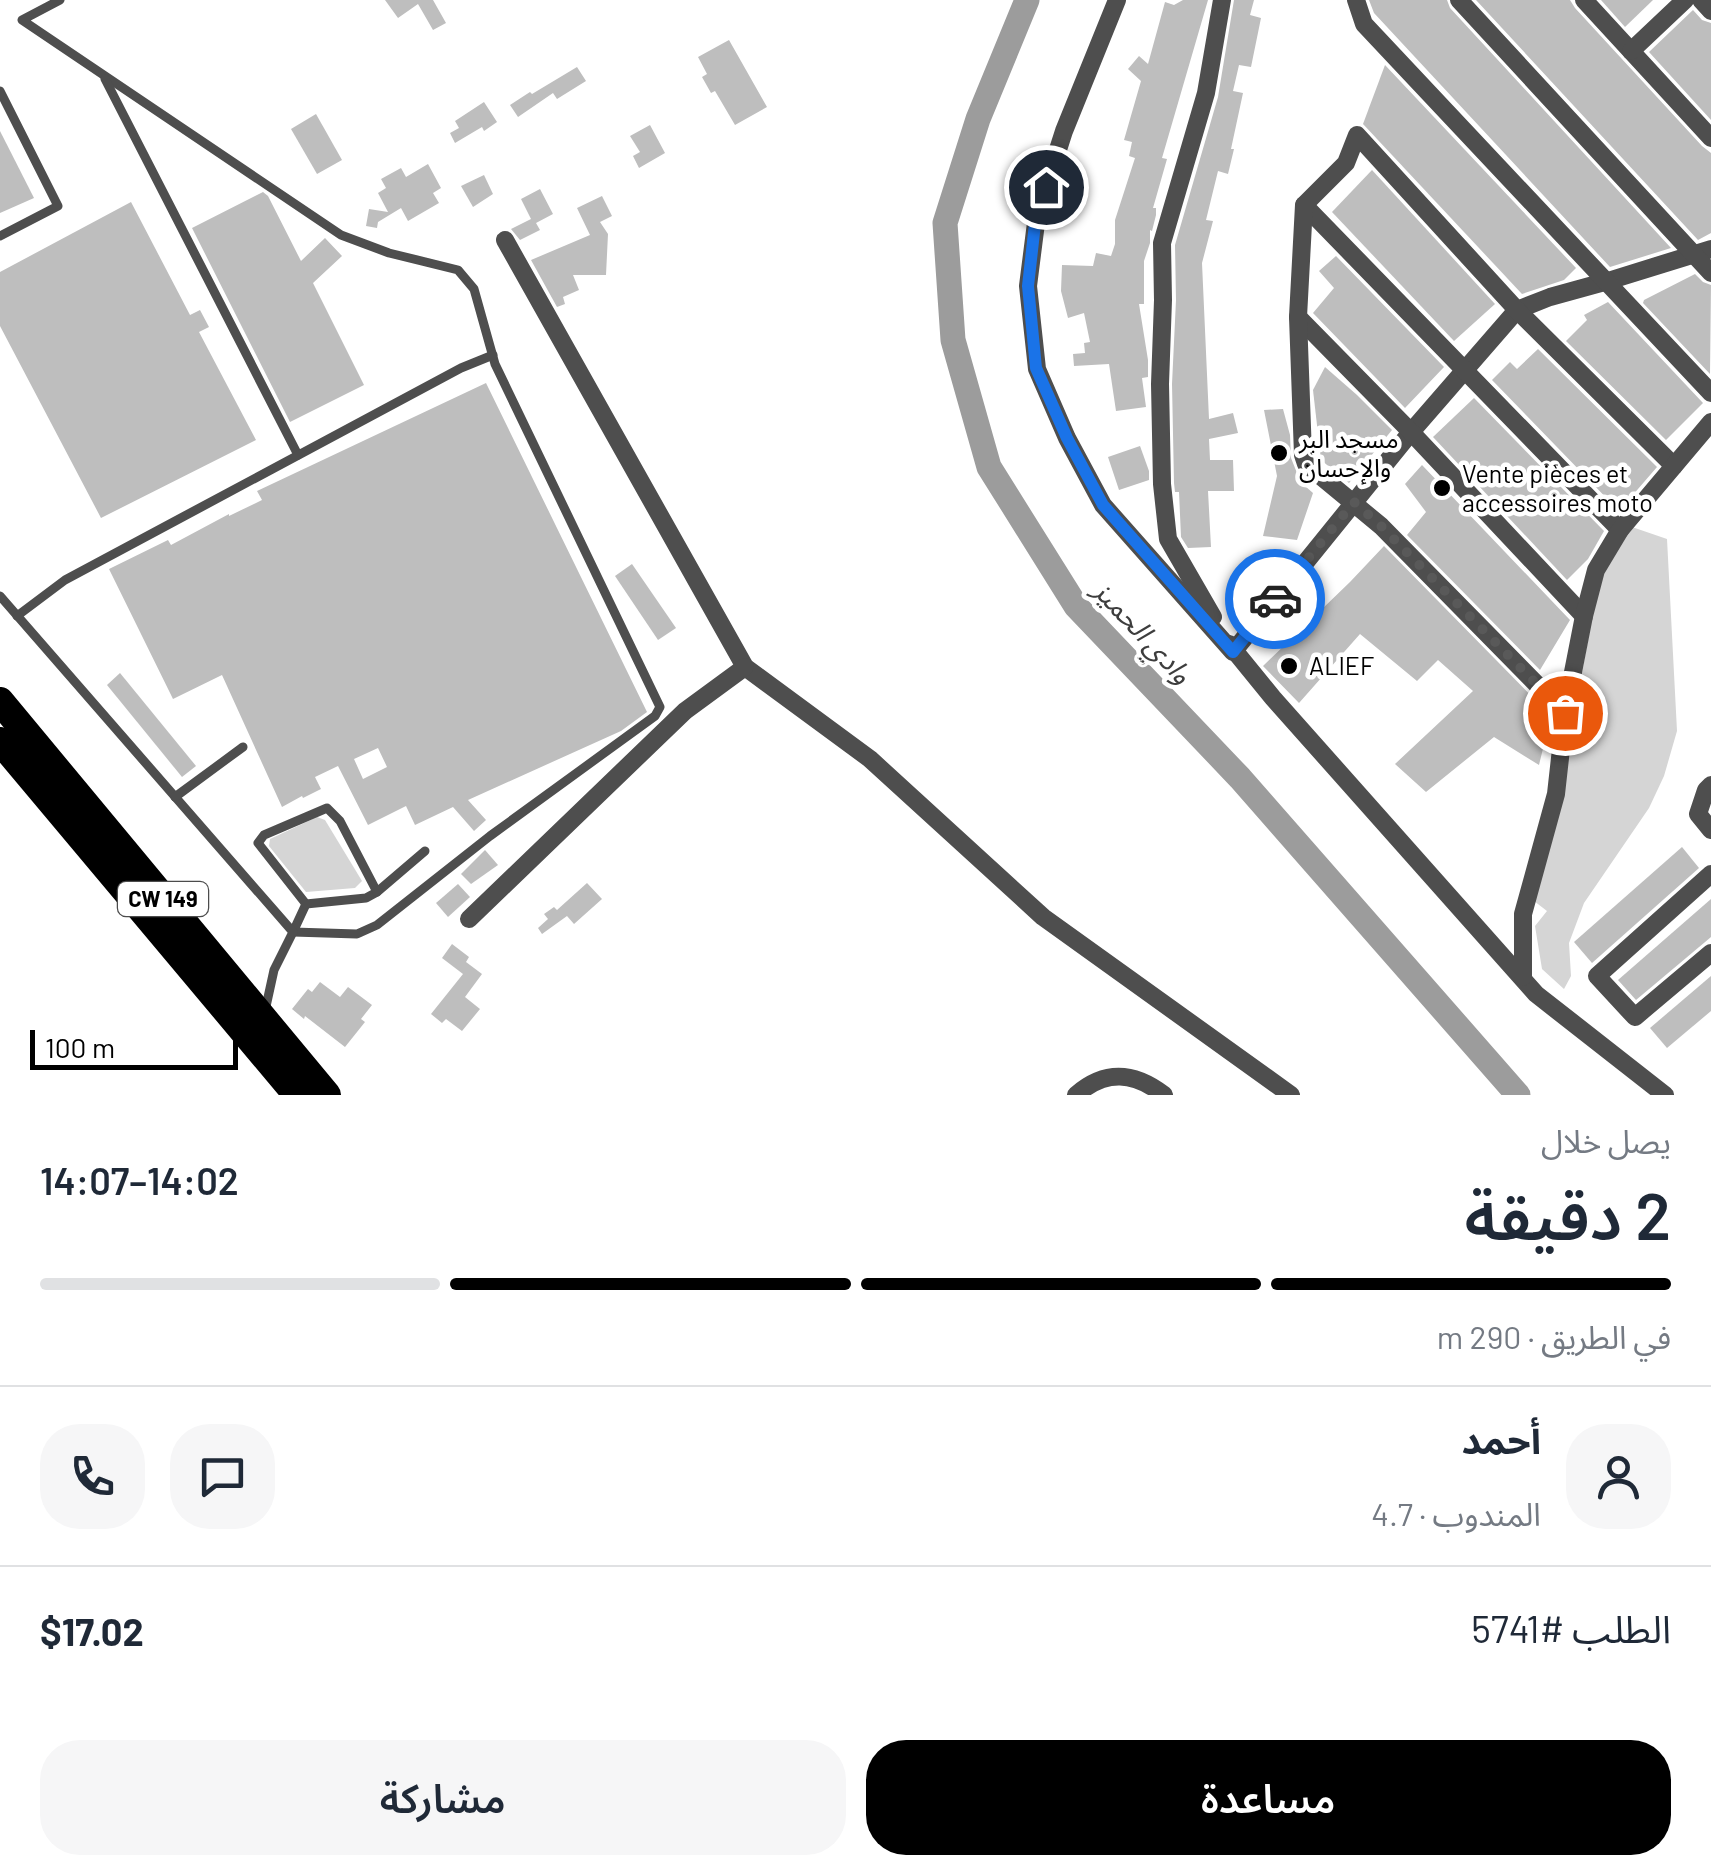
<!DOCTYPE html>
<html lang="ar">
<meta charset="utf-8">
<style>
body{margin:0;font-family:Barlow,"Noto Sans Arabic",sans-serif;background:#f6f6f7;color:#1f2937;direction:rtl;height:100vh;display:flex;flex-direction:column;font-size:38px;white-space:nowrap}
*{box-sizing:border-box;margin:0}
p{font-size:32px;color:#747a83}
.icon{flex:none;width:55px;height:55px;fill:none;stroke:currentColor;stroke-width:2;stroke-linecap:round;stroke-linejoin:round}
.map{position:relative;height:1095px;overflow:hidden;direction:ltr}
.drawer{display:flex;flex-direction:column;background:#fff;flex:1}
.drawer>*{flex:none}
.scale{position:absolute;left:30px;bottom:25px;width:208px;box-sizing:border-box;padding-left:10px;border:5px solid #000;border-top:0;font-size:28px;line-height:35px;white-space:nowrap;color:#000;-webkit-text-stroke:8px #fff;paint-order:stroke}
.pin{position:absolute;display:grid;place-items:center;width:85px;height:85px;color:#fff;margin:-42px;border:5px solid #fff;border-radius:50%;box-shadow:0 2px 10px #0007}
.courier{position:absolute;display:grid;place-items:center;width:100px;height:100px;margin:-50px;border:8px solid #1a73e8;border-radius:50%;background:#fff;color:#222;box-shadow:0 2px 12px #0007}
.headline em{font-style:normal;font-weight:600}
.headline div{display:flex;flex-direction:column-reverse}
.headline{display:flex;align-items:center;justify-content:space-between;height:170px;padding:0 40px}
h1{font-size:65px;font-weight:600;line-height:75px}
.bar{display:grid;grid-template-columns:repeat(4,1fr);gap:15px 10px;align-content:center;height:120px;padding:0 40px}
.bar i{height:12px;border-radius:8px;background:#e0e1e3}
.bar .selected{background:#000}
.bar p{grid-column:span 4}
.line{display:flex;align-items:center;gap:25px;padding:0 40px;border-top:2px solid #e0e1e3}
.line div{flex:1}
.round{display:grid;place-items:center;flex:none;width:105px;height:105px;border-radius:40px;background:#f6f6f7}
.action{display:flex;gap:20px;margin-top:auto;padding:20px 40px}
.action a{flex:1;height:115px;border-radius:40px;background:#000;color:#fff;font-size:40px;font-weight:600;line-height:115px;text-align:center}
.action a+a{background:#f6f6f7;color:#1f2937}
.map>svg:first-child{display:block}
.green{fill:#d5d5d5}
.lines{fill:none;stroke-linecap:round;stroke-linejoin:round}
.river{stroke:#9c9c9c;stroke-width:25}
.building{fill:#bebebe;fill-rule:evenodd}
.service{stroke:#4e4e4e;stroke-width:9}
.minor{stroke:#4e4e4e;stroke-width:18}
.trunk{stroke:#000;stroke-width:28}
.done{stroke:#595959;stroke-width:10;stroke-dasharray:0 18}
.route{stroke:#1a73e8;stroke-width:12}
.poi-dot{fill:#000;stroke:#fff;stroke-width:4}
.labels{text-anchor:middle;stroke-width:9;stroke-linejoin:round;paint-order:stroke}
.shield{fill:#fff;stroke:#4c4c4c;stroke-width:2.5}
.shield-label{font-size:22px;font-weight:bold;fill:#000}
.poi-label{font-size:25px;fill:#000;stroke:#fff;text-anchor:start}
.water-label{font-size:28px;font-style:italic;fill:#3d3d3d;stroke:#fff}
</style>
<div class="map">
<svg width="1711" height="1095" viewBox="0 0 1711 1095">
<rect width="100%" height="100%" fill="#fff"/>
<!-- green -->
<g class="green">
<polygon points="1632,527 1667,539 1677,731 1664,776 1649,808 1584,903 1569,943 1571,976 1564,989 1542,969 1535,926 1547,911 1534,901 1561,790 1599,579"/>
<polygon points="317,817 325,820 362,881 355,888 306,892 269,846 270,839"/>
</g>
<g class="lines">
<!-- river -->
<polyline class="river" points="1027,0 978,119 945,223 953,340 989,467 1076,606 1240,778 1518,1095"/>
</g>
<!-- building -->
<g class="building">
<polygon points="385,0 433,0 446,23 433,30 418,4 398,18"/>
<polygon points="1183,0 1208,0 1162,158 1167,159 1153,208 1156,208 1156,215 1152,231 1150,230 1150,243 1144,261 1144,304 1139,304 1148,360 1148,377 1142,378 1146,407 1116,411 1109,364 1074,366 1073,354 1085,353 1084,343 1090,342 1084,313 1068,318 1061,291 1062,265 1093,266 1096,253 1111,256 1115,244 1115,220 1135,158 1129,156 1132,142 1124,140 1141,81 1128,69 1139,56 1148,64 1165,2 1174,5"/>
<polygon points="1234,0 1254,0 1250,15 1261,18 1251,67 1239,65 1233,91 1243,93 1231,149 1234,149 1228,174 1218,171 1206,220 1213,221 1202,263 1209,419 1233,413 1238,433 1209,439 1210,460 1233,460 1234,491 1208,491 1211,547 1188,548 1181,537 1179,492 1175,492 1174,483 1172,384 1176,300 1175,245 1218,97"/>
<polygon points="1369,0 1447,0 1450,8 1671,248 1610,267 1374,13"/>
<polygon points="1476,0 1570,0 1575,8 1702,146 1711,153 1711,233 1698,240"/>
<polygon points="1601,0 1653,0 1625,27"/>
<polygon points="1693,10 1702,20 1711,23 1711,120 1649,52"/>
<polygon points="729,40 767,107 735,125 715,91 711,93 702,77 707,74 698,57"/>
<polygon points="1385,65 1576,268 1564,280 1522,294 1363,124"/>
<polygon points="577,67 586,81 557,99 553,93 518,117 510,105 530,92 532,94"/>
<polygon points="484,102 497,122 484,131 482,127 455,143 450,133 459,128 455,121"/>
<polygon points="316,114 342,160 317,174 291,129"/>
<polygon points="650,125 665,153 639,168 633,156 640,152 630,136"/>
<polygon points="0,131 34,198 0,213"/>
<polygon points="428,164 441,188 433,193 439,203 408,221 401,208 378,222 377,228 366,226 369,209 388,212 378,193 386,188 381,179 401,168 406,177"/>
<polygon points="1372,170 1495,304 1454,341 1332,212"/>
<polygon points="484,175 493,194 473,207 461,186"/>
<polygon points="540,189 553,214 536,223 540,230 520,240 511,229 531,219 521,199"/>
<polygon points="263,192 268,196 301,261 325,238 342,256 313,283 364,385 290,422 192,228"/>
<polygon points="602,196 612,216 600,222 608,234 606,275 573,275 579,290 563,297 565,304 557,307 531,260 590,235 577,208"/>
<polygon points="131,202 190,315 200,310 209,327 199,332 256,440 101,518 0,326 0,272"/>
<polygon points="1336,256 1444,367 1405,408 1313,313 1334,288 1319,271"/>
<polygon points="1695,274 1703,282 1711,285 1710,374 1643,303 1644,300"/>
<polygon points="1608,302 1703,403 1666,440 1566,341 1587,320 1584,315"/>
<polygon points="1538,349 1657,467 1619,511 1492,380 1510,362 1517,369"/>
<polygon points="1325,367 1357,395 1392,430 1349,483 1321,460 1313,390"/>
<path d="M 486,383 L 647,712 L 621,731 L 468,800 L 486,820 L 474,831 L 453,807 L 415,825 L 406,806 L 368,825 L 338,766 L 315,777 L 321,789 L 303,798 L 302,796 L 282,807 L 222,675 L 173,699 L 109,569 L 168,540 L 171,545 L 229,514 L 229,516 L 262,500 L 257,491 ZM 378,748 L 387,767 L 363,779 L 354,759 Z"/>
<polygon points="1474,398 1604,531 1588,559 1567,580 1433,437"/>
<polygon points="1283,409 1290,435 1291,458 1297,473 1297,479 1313,493 1297,540 1263,536 1277,476 1264,410"/>
<polygon points="1140,446 1149,471 1149,480 1119,490 1108,457"/>
<polygon points="1422,465 1570,620 1540,670 1407,535 1426,512 1405,484"/>
<polygon points="1384,546 1551,716 1539,765 1494,737 1426,792 1395,764 1473,691 1438,660 1417,681 1360,634 1299,703 1263,666 1350,582"/>
<polygon points="632,564 676,628 658,640 615,576"/>
<polygon points="120,673 196,766 182,777 107,685"/>
<polygon points="1682,847 1699,868 1592,963 1574,942"/>
<polygon points="485,850 498,865 471,884 461,874"/>
<polygon points="587,883 602,899 574,924 567,916 542,934 538,928 548,919 544,914 554,907 557,910"/>
<polygon points="458,884 470,897 448,917 436,903"/>
<polygon points="1711,899 1711,937 1636,1000 1618,980"/>
<polygon points="452,944 469,957 466,962 482,974 465,997 480,1009 462,1031 446,1019 442,1023 431,1014 463,974 442,958"/>
<polygon points="1711,976 1711,1011 1667,1048 1650,1028"/>
<polygon points="320,982 340,997 348,987 372,1005 361,1019 365,1022 345,1047 305,1016 304,1019 292,1009 308,989 312,992"/>
</g>
<g class="lines">
<!-- service -->
<g class="service">
<polyline points="60,0 22,20 341,235 389,253 458,270 474,289 495,364 660,707 655,716 490,836 377,925 357,934 293,932 306,904"/>
<polyline points="105,79 298,455"/>
<polyline points="0,91 58,206 0,236"/>
<polyline points="0,596 293,932 274,970 265,1011"/>
<polyline points="17,616 65,580 461,368 493,355"/>
<polyline points="175,797 243,747"/>
<polygon points="327,808 340,821 377,892 366,898 306,904 258,843 264,835"/>
<polyline points="377,892 425,851"/>
</g>
<!-- minor -->
<g class="minor">
<polyline points="1117,0 1064,131 1037,215 1028,286 1037,369 1067,438 1103,505 1233,652 1411,432 1517,310 1550,297 1608,281 1711,249"/>
<polyline points="1356,0 1364,24 1711,393"/>
<polyline points="1459,0 1711,273"/>
<polyline points="1584,0 1711,138"/>
<polyline points="1701,0 1711,11"/>
<polyline points="1631,51 1685,0"/>
<polyline points="1304,205 1620,530"/>
<polyline points="505,240 745,667 870,759 1043,917 1291,1095"/>
<polyline points="1298,317 1411,432 1584,616"/>
<polyline points="1213,617 1168,539 1162,484 1160,384 1163,300 1162,243 1206,93 1222,0"/>
<polyline points="1229,644 1273,698 1536,994 1665,1095"/>
<polyline points="1565,713 1381,526 1306,464 1303,455 1298,317 1304,205 1346,163 1357,135 1517,310 1674,466"/>
<polyline points="1711,785 1706,790 1698,814 1711,830"/>
<polyline points="1711,874 1597,976 1635,1017 1711,953"/>
<polyline points="469,919 685,711 745,667"/>
<polyline points="1523,977 1523,914 1556,794 1565,713 1584,616 1596,570 1620,530 1711,422"/>
<path d="M 1076,1095 C 1106,1069 1134,1072 1164,1095"/>
</g>
<!-- trunk -->
<g class="trunk">
<polyline points="0,701 327,1095"/>
<polyline points="0,741 297,1095"/>
</g>
</g>
<g class="lines">
<!-- done -->
<polyline class="done" points="1275,599 1354,502 1381,526 1565,713"/>
<!-- route -->
<polyline class="route" points="1046,187 1036,215 1028,286 1036,368 1067,438 1103,505 1233,652 1275,599"/>
</g>
<!-- markers -->
<g class="poi-dot">
<circle cx="1279" cy="453" r="10"/>
<circle cx="1442" cy="488" r="10"/>
<circle cx="1289" cy="666" r="10"/>
</g>
<g class="labels">
<!-- shield labels -->
<rect class="shield" x="118" y="882" width="90" height="34" rx="8"/>
<g class="shield-label">
<text x="163" y="907">CW 149</text>
</g>
<!-- poi labels -->
<g class="poi-label">
<text x="1299" y="448">مسجد البر<tspan x="1299" dy="29">والإحسان</tspan></text>
<text x="1462" y="483">Vente pièces et<tspan x="1462" dy="29">accessoires moto</tspan></text>
<text x="1309" y="675">ALIEF</text>
</g>
<!-- water labels -->
<g class="water-label">
<text transform="translate(1143 632) rotate(47)" y="10">وادي الحميز</text>
</g>
</g>
</svg>
<div class="scale">100 m</div>
<div class="pin" style="left:1565px;top:713px;background:#ea580c"><svg class="icon" aria-label="bag" viewBox="0 0 24 24"><path d="M5 8h14l-1 12H6zM9 8a3 3 0 0 1 6 0"/></svg></div>
<div class="pin" style="left:1046px;top:187px;background:#1f2937"><svg class="icon" aria-label="home" viewBox="0 0 24 24"><path d="M3 11l9-7 9 7M6 9v11h12V9"/></svg></div>
<div class="courier" style="left:1275px;top:599px"><svg class="icon" aria-label="car" viewBox="0 0 24 24"><path d="M5 17H2v-5l4-1 3-4h7l3 4 3 1v5h-3M9 17h6M6 11h13"/><circle cx="7" cy="17" r="2"/><circle cx="17" cy="17" r="2"/></svg></div>
</div>
<section class="drawer">
<div class="headline"><div><h1>2 دقيقة</h1><p>يصل خلال</p></div><em>14:02–14:07</em></div>
<div class="bar"><i class="selected"></i><i class="selected"></i><i class="selected"></i><i></i><p>في الطريق · 290 m</p></div>
<div class="line" style="height:180px"><a class="round"><svg class="icon" aria-label="person" viewBox="0 0 24 24"><circle cx="12" cy="8" r="4"/><path d="M4 21q1-7 8-7t8 7"/></svg></a><div><b>أحمد</b><p>المندوب · 4.7</p></div><a class="round"><svg class="icon" aria-label="chat" viewBox="0 0 24 24"><path d="M4 5h16v11H9l-5 4z"/></svg></a><a class="round"><svg class="icon" aria-label="phone" viewBox="0 0 24 24"><path d="M5 4h4l2 5-3 2q2 4 5 5l2-3 5 2v4C11 20 4 13 5 4z"/></svg></a></div>
<div class="line" style="height:130px"><div>الطلب #5741</div><b>$17.02</b></div>
<div class="action"><a>مساعدة</a><a>مشاركة</a></div>
</section>
